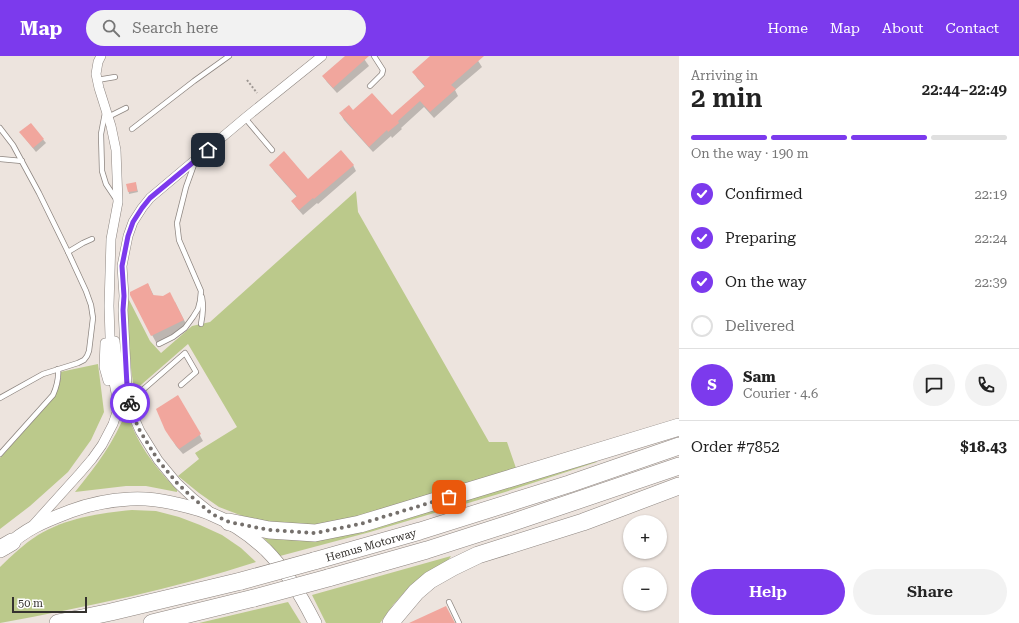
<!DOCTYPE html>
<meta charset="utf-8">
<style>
body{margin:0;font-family:"Roboto Serif",serif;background:#f2f2f2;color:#222;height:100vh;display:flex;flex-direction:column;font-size:15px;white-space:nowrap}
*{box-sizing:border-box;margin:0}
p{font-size:13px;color:#767676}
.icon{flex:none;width:22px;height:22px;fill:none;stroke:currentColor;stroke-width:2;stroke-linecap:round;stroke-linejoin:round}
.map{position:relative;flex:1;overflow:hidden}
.side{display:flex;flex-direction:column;background:#fff;width:340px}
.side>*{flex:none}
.buttons{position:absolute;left:623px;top:459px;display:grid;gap:8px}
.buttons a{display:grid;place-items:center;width:44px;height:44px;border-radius:50%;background:#fff;box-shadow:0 1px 3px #0004;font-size:20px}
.scale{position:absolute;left:12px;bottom:10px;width:75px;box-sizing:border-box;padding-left:4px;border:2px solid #35322f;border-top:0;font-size:11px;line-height:14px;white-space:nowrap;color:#35322f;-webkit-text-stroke:3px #fff;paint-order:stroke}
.pin{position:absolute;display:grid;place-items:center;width:34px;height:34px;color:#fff;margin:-17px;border-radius:8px;box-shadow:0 2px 6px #0006}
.courier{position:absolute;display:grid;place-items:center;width:40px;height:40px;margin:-20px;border:3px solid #7c3aed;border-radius:50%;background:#fff;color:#222;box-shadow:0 1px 5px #0007}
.head em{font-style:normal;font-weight:600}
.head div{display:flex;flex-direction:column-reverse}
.head{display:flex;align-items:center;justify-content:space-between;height:68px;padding:0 12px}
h1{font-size:26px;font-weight:600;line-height:30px}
.bar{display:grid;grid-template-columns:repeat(4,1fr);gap:6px 4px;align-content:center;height:48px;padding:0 12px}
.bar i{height:5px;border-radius:3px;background:#e0e0e0}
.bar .selected{background:#7c3aed}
.bar p{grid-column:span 4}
.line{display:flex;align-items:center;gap:10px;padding:0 12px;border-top:1px solid #e0e0e0}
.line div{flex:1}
.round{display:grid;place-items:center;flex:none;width:42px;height:42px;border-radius:21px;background:#f2f2f2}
ol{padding:0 12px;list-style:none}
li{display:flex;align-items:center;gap:12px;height:44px}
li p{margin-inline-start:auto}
li .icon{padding:4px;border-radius:50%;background:#7c3aed;color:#fff;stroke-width:4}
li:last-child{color:#767676}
li i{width:22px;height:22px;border:2px solid #e0e0e0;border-radius:50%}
.primary-button{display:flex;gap:8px;margin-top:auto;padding:8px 12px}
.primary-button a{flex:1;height:46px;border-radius:24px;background:#7c3aed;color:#fff;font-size:16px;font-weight:600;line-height:46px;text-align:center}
.primary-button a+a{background:#f2f2f2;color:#222}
header{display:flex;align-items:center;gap:24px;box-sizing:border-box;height:56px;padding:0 20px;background:#7c3aed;color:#fff}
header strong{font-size:19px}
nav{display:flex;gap:22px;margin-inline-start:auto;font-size:14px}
.search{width:280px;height:36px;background:#f2f2f2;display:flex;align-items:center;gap:10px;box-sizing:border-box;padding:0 14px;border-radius:22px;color:#767676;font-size:15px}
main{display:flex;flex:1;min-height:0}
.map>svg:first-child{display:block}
.green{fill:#bbc98b}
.shadow{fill:#0003}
.building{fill:#f1a69d}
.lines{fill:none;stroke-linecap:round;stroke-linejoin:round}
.lane-casing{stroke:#8e8681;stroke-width:6}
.street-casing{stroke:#8e8681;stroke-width:10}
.secondary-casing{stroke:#8e8681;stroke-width:14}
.highway-casing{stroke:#8e8681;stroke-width:18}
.path{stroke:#9d9692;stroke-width:2;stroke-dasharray:2 2;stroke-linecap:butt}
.lane{stroke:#fff;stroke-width:4.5}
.street{stroke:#fff;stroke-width:9}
.secondary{stroke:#fff;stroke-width:13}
.highway{stroke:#fff;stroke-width:17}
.highway-bridge-casing{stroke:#8e8681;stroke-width:18;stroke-linecap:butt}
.highway-bridge{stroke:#fff;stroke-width:17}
.done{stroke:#75706c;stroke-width:4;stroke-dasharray:0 7.2}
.route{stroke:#7c3aed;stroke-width:5}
.labels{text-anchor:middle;stroke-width:3;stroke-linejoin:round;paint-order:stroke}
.street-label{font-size:11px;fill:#35322f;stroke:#fff}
</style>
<header>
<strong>Map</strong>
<div class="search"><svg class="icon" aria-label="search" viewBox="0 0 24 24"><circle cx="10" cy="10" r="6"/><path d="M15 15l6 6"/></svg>Search here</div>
<nav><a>Home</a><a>Map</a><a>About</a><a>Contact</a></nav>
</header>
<main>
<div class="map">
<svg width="679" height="567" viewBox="0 0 679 567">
<rect width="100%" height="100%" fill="#ede4de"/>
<!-- green -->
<g class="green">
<polygon points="356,135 358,156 489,386 507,386 517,415 362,460 326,468 290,470 253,464 219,451 199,437 178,420 199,403 195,397 237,371 188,288 134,335 131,312 126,238 150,285 161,297 192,270 210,266"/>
<polygon points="98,308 104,356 91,384 68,416 30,450 0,473 0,402 48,348 61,323 60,316"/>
<path d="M 127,354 C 134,385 156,412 177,434 L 177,436 L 146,430 L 126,430 L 75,436 C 97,409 114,386 127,354 Z"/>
<polygon points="590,404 597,406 502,437 370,476 280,500 262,480 283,483"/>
<path d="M 132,454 L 156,455 L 179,461 L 200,469 L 222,479 L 241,492 L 256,506 C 173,533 86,551 0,567 L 0,511 C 12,499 24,488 38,479 C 66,462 100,457 132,454 Z"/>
<polygon points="451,500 446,508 409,531 393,549 380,567 326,567 312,539"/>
<polygon points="288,546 301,567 199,567"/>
</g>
<!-- shadow -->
<g class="shadow">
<polygon points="346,0 362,0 369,10 337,37 327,26 323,20"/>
<polygon points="432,0 475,0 482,11 455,34 458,40 434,62 424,51 401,72 402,73 392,82 391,80 373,96 344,64 340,57 353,55 392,60 425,31 417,22 414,16"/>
<polygon points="30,68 46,87 36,96 23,80"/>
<polygon points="270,109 308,124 353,109 356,115 318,148 317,147 303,159 296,151 292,145 297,141 274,115"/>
<polygon points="136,128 138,136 129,138 128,129"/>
<polygon points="148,228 154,240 175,246 188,272 157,288 152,279"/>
<polygon points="178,340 203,385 183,398 176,390 170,380"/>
</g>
<!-- building -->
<g class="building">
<polygon points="345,0 369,0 333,32 322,20"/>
<polygon points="430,0 484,0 451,29 456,33 430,56 420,45 398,65 399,67 388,76 387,74 369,91 339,57 349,49 353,54 372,37 392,59 425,30 412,16"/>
<polygon points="31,67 44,83 33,92 19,76"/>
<polygon points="341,94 354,109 314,143 313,142 299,154 291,145 297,140 269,109 284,95 308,123"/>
<polygon points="136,126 137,135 128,136 126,128"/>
<polygon points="148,227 153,239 163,240 170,236 184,264 151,280 130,239 130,236"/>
<polygon points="178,339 201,378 179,393 171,383 165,374 156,353"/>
<polygon points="446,550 455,567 409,567"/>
</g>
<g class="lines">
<defs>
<g id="lane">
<polyline points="97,24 115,21"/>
<polyline points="370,30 382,18 383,14 374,0"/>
<polyline points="105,57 101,78 102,115 106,128 116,143"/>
<polyline points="108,61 126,52"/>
<polyline points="245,62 272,94"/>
<polyline points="0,72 13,89 39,137 68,196 86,235 91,249 93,262 89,295 87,300 84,304 78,307 43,318 0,342"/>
<polyline points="132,73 194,25 229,0"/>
<polyline points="0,103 22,105"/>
<polyline points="68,196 83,187 92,183"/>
<path d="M 201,268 C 203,258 204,251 202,241"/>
<polyline points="159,288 173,281 185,272 193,261 198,253 200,245 201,235 179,184 177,167 186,131 195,106"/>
<polyline points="130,345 185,297 196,316 181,329"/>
<path d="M 0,398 L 53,339 C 57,330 59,323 58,313"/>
<polyline points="449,546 459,567"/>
</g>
<g id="street">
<polyline points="101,0 98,6 96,18 99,32 111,70 116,94 118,146 111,183 109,250 111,311 116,337 118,355"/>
<polyline points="115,285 121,337"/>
<polyline points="105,287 104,311 108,325"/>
<polyline points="208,454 193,442 177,427 158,404 140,375 132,357 127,331 123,254 124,240 122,210 128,180 133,166 142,152 150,142 245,62 322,0"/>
<polyline points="34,468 80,417 92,403 102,389 113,368 119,350"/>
</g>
<path id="secondary" d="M 5,492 C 26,472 45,465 71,455 C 90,448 110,444 130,443 C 144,442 159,444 173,447 C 186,450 201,453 213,459 C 233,467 251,480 266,494 C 287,515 302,541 315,567"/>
<g id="highway">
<polyline points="229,466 269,474 315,477 360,468 679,371"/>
<polyline points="0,493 12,486"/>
<polyline points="314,505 420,475 569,428 679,390"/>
<polyline points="328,522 427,494 511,467 679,410"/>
<polyline points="58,567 111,556 241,525"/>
<polyline points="152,567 254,542"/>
<polyline points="391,567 395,561 416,536 430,524 453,511 478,499 583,466 679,430"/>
</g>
</defs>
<!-- lane casing -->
<use href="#lane" class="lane-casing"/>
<!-- street casing -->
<use href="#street" class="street-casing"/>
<!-- secondary casing -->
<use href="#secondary" class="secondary-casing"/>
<!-- highway casing -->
<use href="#highway" class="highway-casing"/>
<!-- path -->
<polyline class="path" points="247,24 257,37"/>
<!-- lane -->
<use href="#lane" class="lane"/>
<!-- street -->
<use href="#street" class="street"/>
<!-- secondary -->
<use href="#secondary" class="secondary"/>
<!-- highway -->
<use href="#highway" class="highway"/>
<defs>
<g id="highway-bridge">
<polyline points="241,525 314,505"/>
<polyline points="254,542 328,522"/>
</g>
</defs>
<!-- highway-bridge casing -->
<use href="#highway-bridge" class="highway-bridge-casing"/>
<!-- highway-bridge -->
<use href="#highway-bridge" class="highway-bridge"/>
</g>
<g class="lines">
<!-- done -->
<polyline class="done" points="130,347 132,357 140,375 158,404 177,427 193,442 212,458 229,466 269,474 315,477 360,468 449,441"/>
<!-- route -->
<polyline class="route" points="130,347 127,330 123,254 124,240 122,210 128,180 133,166 142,152 150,142 208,94"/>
</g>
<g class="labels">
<!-- street labels -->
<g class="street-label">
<text transform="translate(371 489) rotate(-16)" y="4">Hemus Motorway</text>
</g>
</g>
</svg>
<div class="buttons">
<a>+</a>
<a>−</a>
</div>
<div class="scale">50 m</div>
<div class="pin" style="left:449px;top:441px;background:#ea580c"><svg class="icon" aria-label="bag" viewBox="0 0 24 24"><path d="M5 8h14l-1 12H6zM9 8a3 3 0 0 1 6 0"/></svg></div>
<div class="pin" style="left:208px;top:94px;background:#1f2937"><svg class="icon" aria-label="home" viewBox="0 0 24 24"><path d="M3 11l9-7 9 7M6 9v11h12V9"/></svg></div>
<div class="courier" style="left:130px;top:347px"><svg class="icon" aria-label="bike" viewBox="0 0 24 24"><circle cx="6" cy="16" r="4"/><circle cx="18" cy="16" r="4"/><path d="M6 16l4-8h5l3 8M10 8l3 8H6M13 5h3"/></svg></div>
</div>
<section class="side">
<div class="head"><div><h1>2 min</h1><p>Arriving in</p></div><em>22:44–22:49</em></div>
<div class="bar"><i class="selected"></i><i class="selected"></i><i class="selected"></i><i></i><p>On the way · 190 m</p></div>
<ol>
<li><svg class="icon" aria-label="check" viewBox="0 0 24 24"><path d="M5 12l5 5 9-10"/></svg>Confirmed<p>22:19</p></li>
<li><svg class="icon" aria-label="check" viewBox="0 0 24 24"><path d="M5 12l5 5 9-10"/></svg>Preparing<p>22:24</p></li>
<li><svg class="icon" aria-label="check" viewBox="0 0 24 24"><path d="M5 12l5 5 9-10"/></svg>On the way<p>22:39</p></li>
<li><i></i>Delivered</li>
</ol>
<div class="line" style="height:72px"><b class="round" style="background:#7c3aed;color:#fff">S</b><div><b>Sam</b><p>Courier · 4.6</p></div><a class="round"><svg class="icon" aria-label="chat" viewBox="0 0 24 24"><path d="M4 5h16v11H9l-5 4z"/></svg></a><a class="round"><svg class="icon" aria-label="phone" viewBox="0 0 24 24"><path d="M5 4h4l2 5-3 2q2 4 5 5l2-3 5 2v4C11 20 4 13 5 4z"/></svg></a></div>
<div class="line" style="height:52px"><div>Order #7852</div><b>$18.43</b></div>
<div class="primary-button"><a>Help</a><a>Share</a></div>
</section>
</main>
